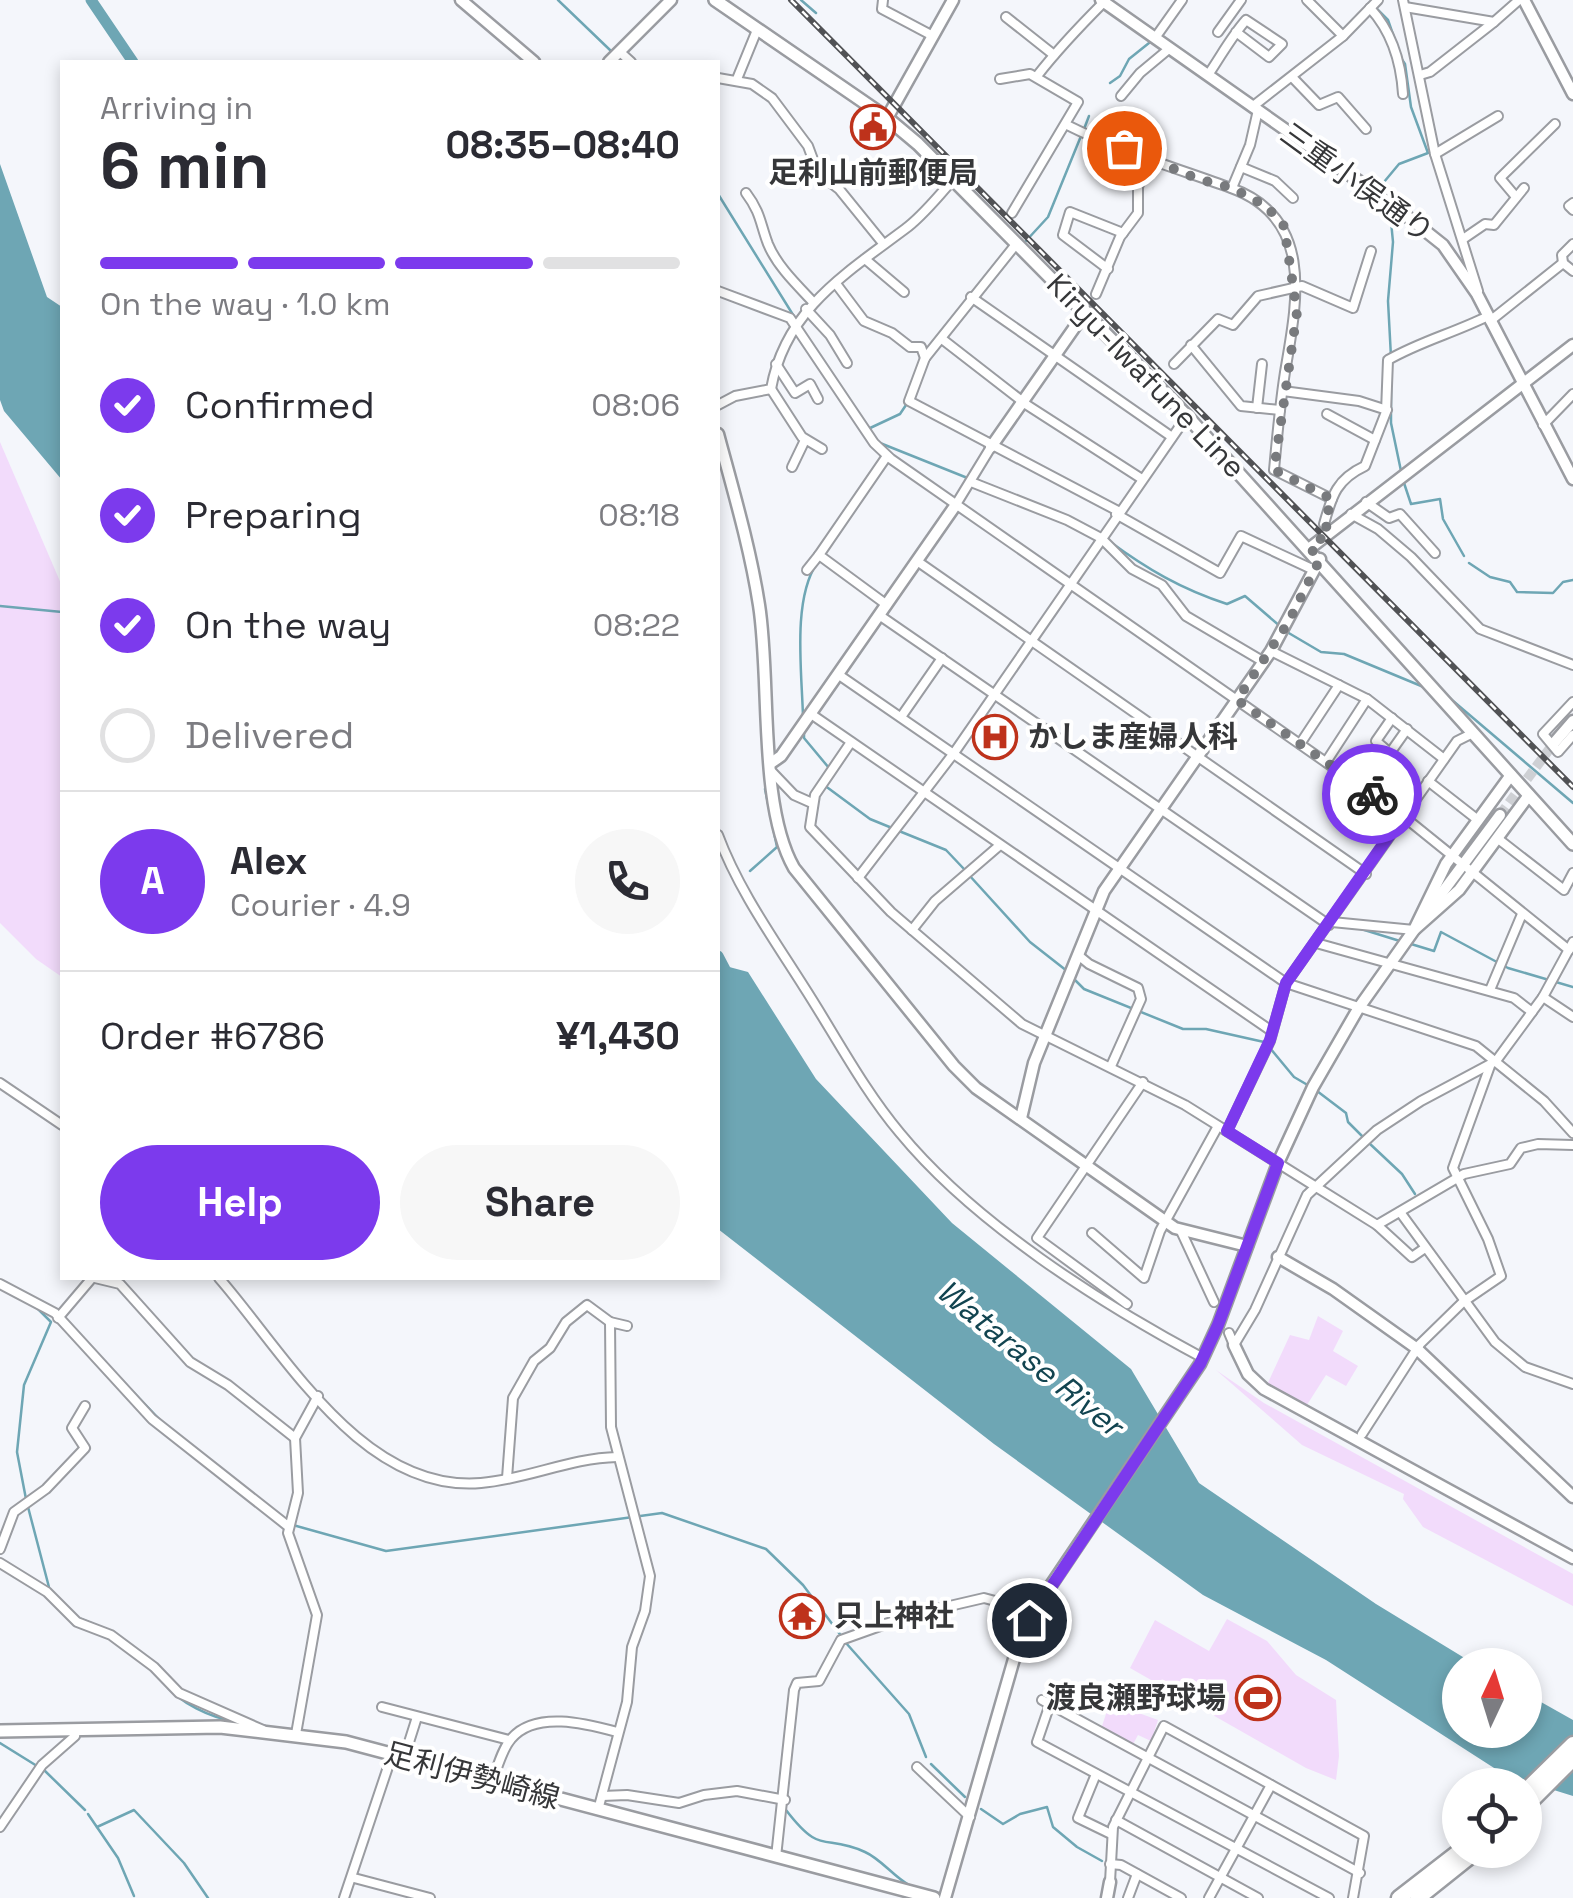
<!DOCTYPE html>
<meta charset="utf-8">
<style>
body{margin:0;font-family:"Space Grotesk","Noto Sans JP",sans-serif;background:#f7f7f7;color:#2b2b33;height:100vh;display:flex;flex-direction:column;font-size:38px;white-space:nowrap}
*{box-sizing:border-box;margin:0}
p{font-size:32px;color:#7c7c81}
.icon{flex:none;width:55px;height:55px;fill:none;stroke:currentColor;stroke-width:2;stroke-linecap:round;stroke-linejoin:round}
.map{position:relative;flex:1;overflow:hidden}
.panel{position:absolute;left:60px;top:60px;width:660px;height:1220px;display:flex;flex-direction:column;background:#fff;border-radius:0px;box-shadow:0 5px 15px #0003}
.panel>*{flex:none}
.needle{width:65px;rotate:4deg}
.tools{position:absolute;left:1442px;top:1648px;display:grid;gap:20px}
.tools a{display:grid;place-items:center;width:100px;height:100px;border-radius:50%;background:#fff;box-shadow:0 5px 15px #0003;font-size:50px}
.pin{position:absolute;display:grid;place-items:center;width:85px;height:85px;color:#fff;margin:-42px;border:5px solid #fff;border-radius:50%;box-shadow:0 2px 10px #0007}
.courier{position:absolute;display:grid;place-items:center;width:100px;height:100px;margin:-50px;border:8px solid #7c3aed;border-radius:50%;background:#fff;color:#222;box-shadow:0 2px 12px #0007}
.head em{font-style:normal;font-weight:700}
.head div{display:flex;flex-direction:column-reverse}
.head{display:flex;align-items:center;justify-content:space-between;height:170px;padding:0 40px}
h1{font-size:65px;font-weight:700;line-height:75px}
.bar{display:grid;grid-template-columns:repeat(4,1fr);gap:15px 10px;align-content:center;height:120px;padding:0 40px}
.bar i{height:12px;border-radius:8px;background:#e1e1e2}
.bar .selected{background:#7c3aed}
.bar p{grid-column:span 4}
.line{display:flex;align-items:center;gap:25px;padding:0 40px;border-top:2px solid #e1e1e2}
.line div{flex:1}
.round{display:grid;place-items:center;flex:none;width:105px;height:105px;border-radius:52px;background:#f7f7f7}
ol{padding:0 40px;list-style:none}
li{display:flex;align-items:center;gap:30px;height:110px}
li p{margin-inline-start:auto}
li .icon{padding:10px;border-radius:50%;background:#7c3aed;color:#fff;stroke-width:4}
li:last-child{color:#7c7c81}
li i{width:55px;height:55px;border:5px solid #e1e1e2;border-radius:50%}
.button{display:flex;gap:20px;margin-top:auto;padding:20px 40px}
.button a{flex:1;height:115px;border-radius:60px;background:#7c3aed;color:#fff;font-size:40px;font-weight:700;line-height:115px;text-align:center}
.button a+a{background:#f7f7f7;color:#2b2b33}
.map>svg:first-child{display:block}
.green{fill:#f2dbfb}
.water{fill:#6ea6b4}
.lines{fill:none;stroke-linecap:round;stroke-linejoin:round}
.stream{stroke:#6ea6b4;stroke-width:2.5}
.river{stroke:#6ea6b4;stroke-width:11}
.secondary-tunnel{stroke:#ced0d4;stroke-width:10;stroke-dasharray:10 5;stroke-linecap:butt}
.street-casing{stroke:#9a9ca1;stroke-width:12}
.secondary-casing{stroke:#9a9ca1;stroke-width:15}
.primary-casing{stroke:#9a9ca1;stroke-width:16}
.highway-casing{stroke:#9a9ca1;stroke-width:19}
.street{stroke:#fff;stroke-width:8}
.secondary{stroke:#fff;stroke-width:10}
.primary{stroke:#fff;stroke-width:11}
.highway{stroke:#fff;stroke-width:14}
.rail-casing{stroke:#515255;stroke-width:6}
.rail{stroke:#fff;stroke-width:2.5;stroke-dasharray:8;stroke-linecap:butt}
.done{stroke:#787a7d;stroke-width:10;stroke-dasharray:0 18}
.route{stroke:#7c3aed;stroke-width:12}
.labels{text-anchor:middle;stroke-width:8;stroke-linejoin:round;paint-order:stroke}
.poi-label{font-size:30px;font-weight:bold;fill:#363739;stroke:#fff;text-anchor:start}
.street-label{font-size:30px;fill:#363739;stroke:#fff}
.water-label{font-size:32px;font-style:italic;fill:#124450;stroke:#fff}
</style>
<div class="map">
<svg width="1573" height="1898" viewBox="0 0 1573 1898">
<rect width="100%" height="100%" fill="#f4f6fb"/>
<!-- green -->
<g class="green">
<polygon points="0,442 62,586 62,977 36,959 0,923"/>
<polygon points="1318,1316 1343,1331 1333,1351 1358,1366 1346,1386 1326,1375 1305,1408 1266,1387 1290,1335 1309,1340"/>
<polygon points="1216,1370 1264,1403 1573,1574 1573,1606 1423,1527 1403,1499 1404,1494 1302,1445"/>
<polygon points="1227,1619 1267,1641 1296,1675 1336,1700 1339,1756 1336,1780 1306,1768 1130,1668 1155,1620 1209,1651"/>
<polygon points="1122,1707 1158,1720 1151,1741 1138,1735 1132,1746 1101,1729 1107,1711 1117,1716"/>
</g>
<!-- water -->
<g class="water">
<polygon points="0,164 47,297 62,307 62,480 4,411 0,400"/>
<polygon points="718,964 748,972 816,1079 952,1223 1131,1369 1199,1483 1376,1604 1476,1665 1460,1665 1460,1730 1525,1730 1525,1693 1573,1720 1573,1796 1505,1775 1326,1660 1203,1595 994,1444 718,1229"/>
</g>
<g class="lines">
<!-- stream -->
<g class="stream">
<polyline points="558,0 610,50"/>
<polyline points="801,0 816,13"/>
<polyline points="1375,7 1388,20 1396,43"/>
<polyline points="1110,83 1120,76 1129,59 1149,43"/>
<polyline points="1084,129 1089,116"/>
<polyline points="1379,188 1399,164 1428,153 1411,107 1405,64 1399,55"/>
<polyline points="718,194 795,318"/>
<polyline points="1375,195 1373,199 1390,211 1393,242 1388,301 1391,357"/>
<polyline points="1025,242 1048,217 1081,136"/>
<polyline points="1391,380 1391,423 1401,471"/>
<polyline points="868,429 900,414 906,405"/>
<polyline points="880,443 970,479"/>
<polyline points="1404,483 1411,504 1440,499 1443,519 1464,556"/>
<polyline points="1010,493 1026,500"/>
<path d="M 1109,541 C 1147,569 1181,589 1227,604 L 1245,596 L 1281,627"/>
<polyline points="1469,563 1490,577 1510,582 1517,592 1553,593 1563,582 1573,580"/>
<polyline points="0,606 62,612"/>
<polyline points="1287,632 1321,652 1344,654 1426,688"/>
<polyline points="1439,689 1573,803"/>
<path d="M 803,717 C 802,673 792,600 817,563"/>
<polyline points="804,730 804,738 829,768"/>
<polyline points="824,785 870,819 892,828"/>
<polyline points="899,831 946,850 964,869"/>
<polyline points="750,871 777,847 765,789"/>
<polyline points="969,875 1030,942 1067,971"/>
<polyline points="1358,928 1403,942"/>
<polyline points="1411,944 1434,951 1441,932 1508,968 1573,987"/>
<polyline points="1072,977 1084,989 1183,1029 1206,1029 1264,1042"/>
<polyline points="1270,1048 1294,1077 1311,1087"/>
<polyline points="1317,1091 1346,1113 1348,1122 1363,1137"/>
<polyline points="1369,1143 1402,1174 1415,1194"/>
<polyline points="115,1373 161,1421"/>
<polyline points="26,1499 17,1452 24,1385 51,1322 36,1307"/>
<polyline points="28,1507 50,1591"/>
<polyline points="293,1525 386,1551 662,1513 766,1549 803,1585 842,1637"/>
<polyline points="81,1619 115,1633"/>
<polyline points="846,1643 909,1714 926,1757"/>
<path d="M 163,1682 C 179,1703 211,1718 237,1722"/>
<polyline points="0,1743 37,1766"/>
<polyline points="931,1764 965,1797"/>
<polyline points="44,1770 85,1810"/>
<polyline points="528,1785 559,1793"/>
<polyline points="682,1805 698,1801"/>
<polyline points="981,1809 1003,1824 1020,1814 1047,1807 1053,1827 1077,1847 1102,1861"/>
<path d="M 786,1810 C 822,1857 823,1833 865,1852 C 881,1859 894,1877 909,1885"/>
<polyline points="88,1814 118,1858 134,1896"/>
<polyline points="97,1827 134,1810 184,1863 208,1898"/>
</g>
<!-- river -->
<g class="river">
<polyline points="91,0 133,62"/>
<polyline points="718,956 728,975"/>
</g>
<!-- secondary-tunnel -->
<polyline class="secondary-tunnel" points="1500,815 1554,743"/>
<defs>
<g id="street">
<polyline points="883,0 882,9 933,36"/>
<polyline points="1307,0 1343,36"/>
<polyline points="1403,0 1435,154 1478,291"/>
<polyline points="1405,7 1494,22 1519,0"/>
<path d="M 1370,8 C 1392,32 1401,62 1403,94"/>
<polyline points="1006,17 1054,55"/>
<polyline points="1218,32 1241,0"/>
<polyline points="1155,38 1182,0"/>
<polyline points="620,52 631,62"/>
<path d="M 1208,75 C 1221,56 1231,37 1246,20 L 1282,44 L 1269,57 L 1236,32"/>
<polyline points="1420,75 1430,72 1494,22"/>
<path d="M 1037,76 C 1058,49 1080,26 1104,2"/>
<polyline points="1292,77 1319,105 1338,97 1366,129"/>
<polyline points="718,78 752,84 772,98 808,146 818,173 839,189 882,242"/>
<polyline points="737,79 757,30"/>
<polyline points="1000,79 1030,74 1078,102 1012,213"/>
<polyline points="1121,96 1140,73 1170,48"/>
<polyline points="1252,107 1343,36 1378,0"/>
<path d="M 1067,125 C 1119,151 1176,168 1231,188 C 1315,218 1297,302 1285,372 C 1280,404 1277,437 1274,470 L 1332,499"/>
<polyline points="1435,154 1498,116"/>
<polyline points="1241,167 1275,181 1293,198"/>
<polyline points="1232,188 1250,145 1258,110"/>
<path d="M 746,193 C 761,213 760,223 768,244 C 777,266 797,285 813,302"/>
<polyline points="1516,197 1500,178 1555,124"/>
<polyline points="1573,203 1569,206 1573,210"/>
<polyline points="1463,239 1485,224 1494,225 1524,188"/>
<polyline points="1017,243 925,358 909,401 1118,511"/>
<polyline points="865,259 904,292"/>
<polyline points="1563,263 1562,255 1573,244"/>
<polyline points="1108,269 1063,235 1070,212 1123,233"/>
<polyline points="837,285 864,321 892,333 910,347 921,347 925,358"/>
<polyline points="718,291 790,318 874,443 891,459 1403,816 1569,950"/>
<polyline points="1096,294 1120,237 1138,213 1138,187 1148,159"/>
<polyline points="971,297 1172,437"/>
<polyline points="806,309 830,335 847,363"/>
<polyline points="1490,321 1563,263 1573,271"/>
<polyline points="942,339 1027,405 1142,479"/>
<polyline points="1191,345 1241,406 1280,410"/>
<polyline points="776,364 795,393 810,384 818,399"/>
<polyline points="1174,364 1218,319 1233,325 1258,296 1302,286 1353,308 1371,251"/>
<polyline points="771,389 802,437 822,449"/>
<polyline points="1283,391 1359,401 1387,410"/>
<path d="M 718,405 L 735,396 L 771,389 C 785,310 845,274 905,229 C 923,216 938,196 954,179"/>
<polyline points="1257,408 1262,364"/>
<polyline points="1327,414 1375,440"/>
<polyline points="1543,425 1573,394"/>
<polyline points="792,467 805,440"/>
<polyline points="971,482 1067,520 1101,538 1132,569 1162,585 1186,616 1264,662"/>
<polyline points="1366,502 1389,518 1400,514 1435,553"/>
<polyline points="955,506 991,447"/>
<polyline points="1116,514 1220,573 1241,536 1314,570"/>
<polyline points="1351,514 1378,529 1411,557 1480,629 1573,665"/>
<path d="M 1330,531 L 1324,524 C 1332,495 1337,479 1365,466 L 1386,412 L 1388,360 C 1421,341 1454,333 1488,316"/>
<polyline points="917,561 1366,874"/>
<polyline points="807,570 819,555"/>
<polyline points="887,605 819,555 887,456"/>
<polyline points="879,615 1329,925"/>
<polyline points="1271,651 1367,699 1444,759"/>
<polyline points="839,675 1286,983 1476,1046 1544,1101 1573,1133"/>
<polyline points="1573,702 1543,734 1558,752 1573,735"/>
<polyline points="811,714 1270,1030"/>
<polyline points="901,717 942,658"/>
<polyline points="1392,718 1376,741 1390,753 1407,729"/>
<polyline points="851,742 815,795 810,827 891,912 1022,1024 1185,1105 1377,1225 1464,1174 1510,1164 1521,1148 1538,1144 1573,1145"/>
<polyline points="1300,744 1339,685"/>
<polyline points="1326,762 1367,699"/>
<polyline points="772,772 794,795 812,803"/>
<polyline points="1428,781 1478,820"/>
<path d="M 718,835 C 738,889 773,938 804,987 C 835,1035 863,1089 900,1133 C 974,1223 1100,1303 1203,1358"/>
<polyline points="1497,838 1564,890 1573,873"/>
<polyline points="858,878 954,753 1187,416"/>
<polyline points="1332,922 1414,930"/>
<polyline points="912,930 935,901 1000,845"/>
<polyline points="1316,943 1514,998 1532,1012"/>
<polyline points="1078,955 1089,964 1138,988 1141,999 1111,1066"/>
<polyline points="1490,990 1522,914"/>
<polyline points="1543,997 1573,1017"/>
<polyline points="0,1083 62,1125"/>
<polyline points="1227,1131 1270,1041 1286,983 1457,741 1473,733"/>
<polyline points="1400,1212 1495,1342 1525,1367 1573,1384"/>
<polyline points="1377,1225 1412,1257 1425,1248"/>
<polyline points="1181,1231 1214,1302"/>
<polyline points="1092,1233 1144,1278 1160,1231 1218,1126"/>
<polyline points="95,1278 120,1284 190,1362 228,1385 295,1438"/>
<path d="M 219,1278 C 286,1355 363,1493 481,1483 C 528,1479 570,1458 617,1457"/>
<polyline points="0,1284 55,1313 152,1419 289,1527"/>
<polyline points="1127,1304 1037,1238 1143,1082"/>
<polyline points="58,1318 92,1278"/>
<polyline points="1229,1333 1234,1345 1255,1310 1307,1195 1377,1130 1421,1101 1496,1061 1543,997 1573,942"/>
<polyline points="1362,1434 1420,1344 1463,1302 1501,1276 1488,1239 1453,1168 1490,1066"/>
<polyline points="507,1478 513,1398 534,1361 550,1348 566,1322 587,1305 610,1322"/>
<polyline points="0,1549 14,1512 46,1489 85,1448 72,1428 85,1406"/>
<polyline points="0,1563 47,1592 77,1622 111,1635 154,1667 179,1693 263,1730"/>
<polyline points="1042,1700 1360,1873"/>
<polyline points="1050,1704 1037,1742 1329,1898"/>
<polyline points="382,1707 509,1740"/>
<polyline points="296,1734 317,1615 288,1533 298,1493 295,1438 318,1396"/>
<polyline points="404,1758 417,1717"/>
<polyline points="917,1767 970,1817"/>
<polyline points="1096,1774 1078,1818 1111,1834"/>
<path d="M 492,1782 C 497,1769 502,1749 511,1739 C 535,1710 587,1724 617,1732"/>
<polyline points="602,1796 627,1795 679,1803 704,1795 737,1791 785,1800"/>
<polyline points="598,1810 627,1702 632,1647 645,1611 650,1576 611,1427 610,1322 627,1326"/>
<polyline points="1116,1820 1258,1898"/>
<polyline points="0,1827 42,1765 75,1736 76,1730"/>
<polyline points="776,1857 794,1690 797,1683 819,1681 841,1640 911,1615 984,1598 1010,1605 1029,1621"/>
<polyline points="1110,1864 1121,1865 1181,1898"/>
<polyline points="354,1878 430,1898"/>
<polyline points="1110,1882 1113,1827 1164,1726 1364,1836 1353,1898"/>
<polyline points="344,1898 392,1755"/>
<polyline points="1128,1898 1137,1874"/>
<polyline points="1209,1898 1271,1785"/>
</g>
<g id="secondary">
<polyline points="461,0 534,62"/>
<polyline points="1101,0 1394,206 1443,245 1477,294 1573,479"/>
<polyline points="1524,0 1573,94"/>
<polyline points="609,62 671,0"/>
<polyline points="887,118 953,0"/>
<path d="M 718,434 C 733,490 750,547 759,605 C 771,680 758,805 794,868 L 954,1066 L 976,1088 L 1175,1228 L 1247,1246"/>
<polyline points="991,447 1086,311"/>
<polyline points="1310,548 1573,345"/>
<polyline points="1554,743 1573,721"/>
<polyline points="771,763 781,756 955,506"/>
<polyline points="1427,913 1500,815"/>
<polyline points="1415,929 1459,890 1529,795"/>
<polyline points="1021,1118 1034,1063 1104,891 1271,651 1320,559"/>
<polyline points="1278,1257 1333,1289 1416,1348 1573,1497"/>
<polyline points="1234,1345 1248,1374 1264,1389 1573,1558"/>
<polyline points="945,1898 1014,1659 1033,1612 1200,1364 1218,1325 1278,1163 1313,1087 1358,1009 1414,930 1446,864 1511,775"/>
<polyline points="1107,1898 1110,1882"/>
</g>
<g id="primary">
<polyline points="715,0 887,118 918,144 1187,416 1573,844"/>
<polyline points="0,1731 220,1727 346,1742 934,1898"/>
</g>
<g id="highway">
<polyline points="1525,1791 1573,1744"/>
<polyline points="1525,1807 1573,1759"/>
<polyline points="1399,1898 1461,1850"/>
<polyline points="1418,1898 1478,1850"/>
</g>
</defs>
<!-- street casing -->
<use href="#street" class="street-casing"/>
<!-- secondary casing -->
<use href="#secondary" class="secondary-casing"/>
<!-- primary casing -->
<use href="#primary" class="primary-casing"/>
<!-- highway casing -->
<use href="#highway" class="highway-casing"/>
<!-- street -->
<use href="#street" class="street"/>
<!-- secondary -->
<use href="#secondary" class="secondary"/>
<!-- primary -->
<use href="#primary" class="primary"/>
<!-- highway -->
<use href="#highway" class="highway"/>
<defs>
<polyline id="rail" points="791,0 1573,787"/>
</defs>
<!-- rail casing -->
<use href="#rail" class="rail-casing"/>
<!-- rail -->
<use href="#rail" class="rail"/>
</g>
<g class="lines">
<!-- done -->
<polyline class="done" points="1124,148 1198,179 1232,188 1266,206 1284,226 1297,312 1274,470 1332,499 1324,524 1330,531 1310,548 1320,559 1288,623 1237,700 1372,794"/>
<!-- route -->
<polyline class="route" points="1029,1620 1200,1364 1218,1325 1278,1163 1227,1131 1270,1040 1286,983 1403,816 1372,794"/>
</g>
<!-- icons -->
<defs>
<symbol id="civic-ring" viewBox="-11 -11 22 22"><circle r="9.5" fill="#fff" stroke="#be321b" stroke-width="1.5"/><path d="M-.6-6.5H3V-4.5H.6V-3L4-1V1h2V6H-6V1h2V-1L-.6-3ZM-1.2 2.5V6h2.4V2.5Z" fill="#be321b"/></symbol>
<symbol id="hospital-ring" viewBox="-11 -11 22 22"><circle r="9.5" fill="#fff" stroke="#be321b" stroke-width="1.5"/><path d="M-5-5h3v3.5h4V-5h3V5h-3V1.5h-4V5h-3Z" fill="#be321b"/></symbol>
<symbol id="temple-ring" viewBox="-11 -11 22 22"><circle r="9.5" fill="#fff" stroke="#be321b" stroke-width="1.5"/><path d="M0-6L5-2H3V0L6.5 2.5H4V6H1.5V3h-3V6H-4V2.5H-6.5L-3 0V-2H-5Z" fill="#be321b"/></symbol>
<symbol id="stadium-ring" viewBox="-11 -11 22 22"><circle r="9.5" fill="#fff" stroke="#be321b" stroke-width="1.5"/><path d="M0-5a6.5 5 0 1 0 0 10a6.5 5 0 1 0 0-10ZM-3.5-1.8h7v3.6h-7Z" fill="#be321b"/></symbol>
</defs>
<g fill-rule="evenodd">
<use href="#civic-ring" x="848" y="102" width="50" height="50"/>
<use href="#hospital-ring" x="970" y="712" width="50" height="50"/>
<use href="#temple-ring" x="777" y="1591" width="50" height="50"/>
<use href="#stadium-ring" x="1233" y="1673" width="50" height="50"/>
</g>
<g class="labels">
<!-- poi labels -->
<g class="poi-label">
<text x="873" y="183" text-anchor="middle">足利山前郵便局</text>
<text x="1028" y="747">かしま産婦人科</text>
<text x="834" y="1626">只上神社</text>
<text x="1226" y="1708" text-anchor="end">渡良瀬野球場</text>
</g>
<!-- street labels -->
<g class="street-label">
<text transform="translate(1357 183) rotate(36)" y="10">三重小俣通り</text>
<text transform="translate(1146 376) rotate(46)" y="10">Kiryu-Iwafune Line</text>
<text transform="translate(472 1776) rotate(15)" y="10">足利伊勢崎線</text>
</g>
<!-- water labels -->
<g class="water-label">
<text transform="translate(1030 1358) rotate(39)" y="11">Watarase River</text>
</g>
</g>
</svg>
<div class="tools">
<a><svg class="needle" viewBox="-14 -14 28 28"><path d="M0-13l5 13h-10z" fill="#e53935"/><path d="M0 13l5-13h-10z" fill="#7c7c81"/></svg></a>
<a><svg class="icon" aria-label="locate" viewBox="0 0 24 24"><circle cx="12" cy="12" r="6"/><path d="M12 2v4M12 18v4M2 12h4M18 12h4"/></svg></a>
</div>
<div class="pin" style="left:1124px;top:148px;background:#ea580c"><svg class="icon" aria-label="bag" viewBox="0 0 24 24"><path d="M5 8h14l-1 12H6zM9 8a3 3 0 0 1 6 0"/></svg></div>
<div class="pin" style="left:1029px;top:1620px;background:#1f2937"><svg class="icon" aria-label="home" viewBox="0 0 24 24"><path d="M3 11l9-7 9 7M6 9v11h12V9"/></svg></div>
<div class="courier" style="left:1372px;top:794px"><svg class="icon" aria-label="bike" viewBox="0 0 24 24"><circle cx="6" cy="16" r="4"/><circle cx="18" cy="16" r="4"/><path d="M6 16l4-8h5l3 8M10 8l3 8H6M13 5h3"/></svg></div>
<section class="panel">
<div class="head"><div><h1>6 min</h1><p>Arriving in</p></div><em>08:35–08:40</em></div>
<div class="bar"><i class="selected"></i><i class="selected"></i><i class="selected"></i><i></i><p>On the way · 1.0 km</p></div>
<ol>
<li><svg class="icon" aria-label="check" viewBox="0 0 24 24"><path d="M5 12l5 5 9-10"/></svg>Confirmed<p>08:06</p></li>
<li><svg class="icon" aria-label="check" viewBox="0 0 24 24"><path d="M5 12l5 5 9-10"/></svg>Preparing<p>08:18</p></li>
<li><svg class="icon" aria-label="check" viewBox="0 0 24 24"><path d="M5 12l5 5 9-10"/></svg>On the way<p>08:22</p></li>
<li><i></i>Delivered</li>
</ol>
<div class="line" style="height:180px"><b class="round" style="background:#7c3aed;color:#fff">A</b><div><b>Alex</b><p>Courier · 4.9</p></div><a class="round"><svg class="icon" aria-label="phone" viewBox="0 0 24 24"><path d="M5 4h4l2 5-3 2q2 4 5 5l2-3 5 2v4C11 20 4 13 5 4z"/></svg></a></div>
<div class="line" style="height:130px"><div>Order #6786</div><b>¥1,430</b></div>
<div class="button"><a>Help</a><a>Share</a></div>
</section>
</div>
